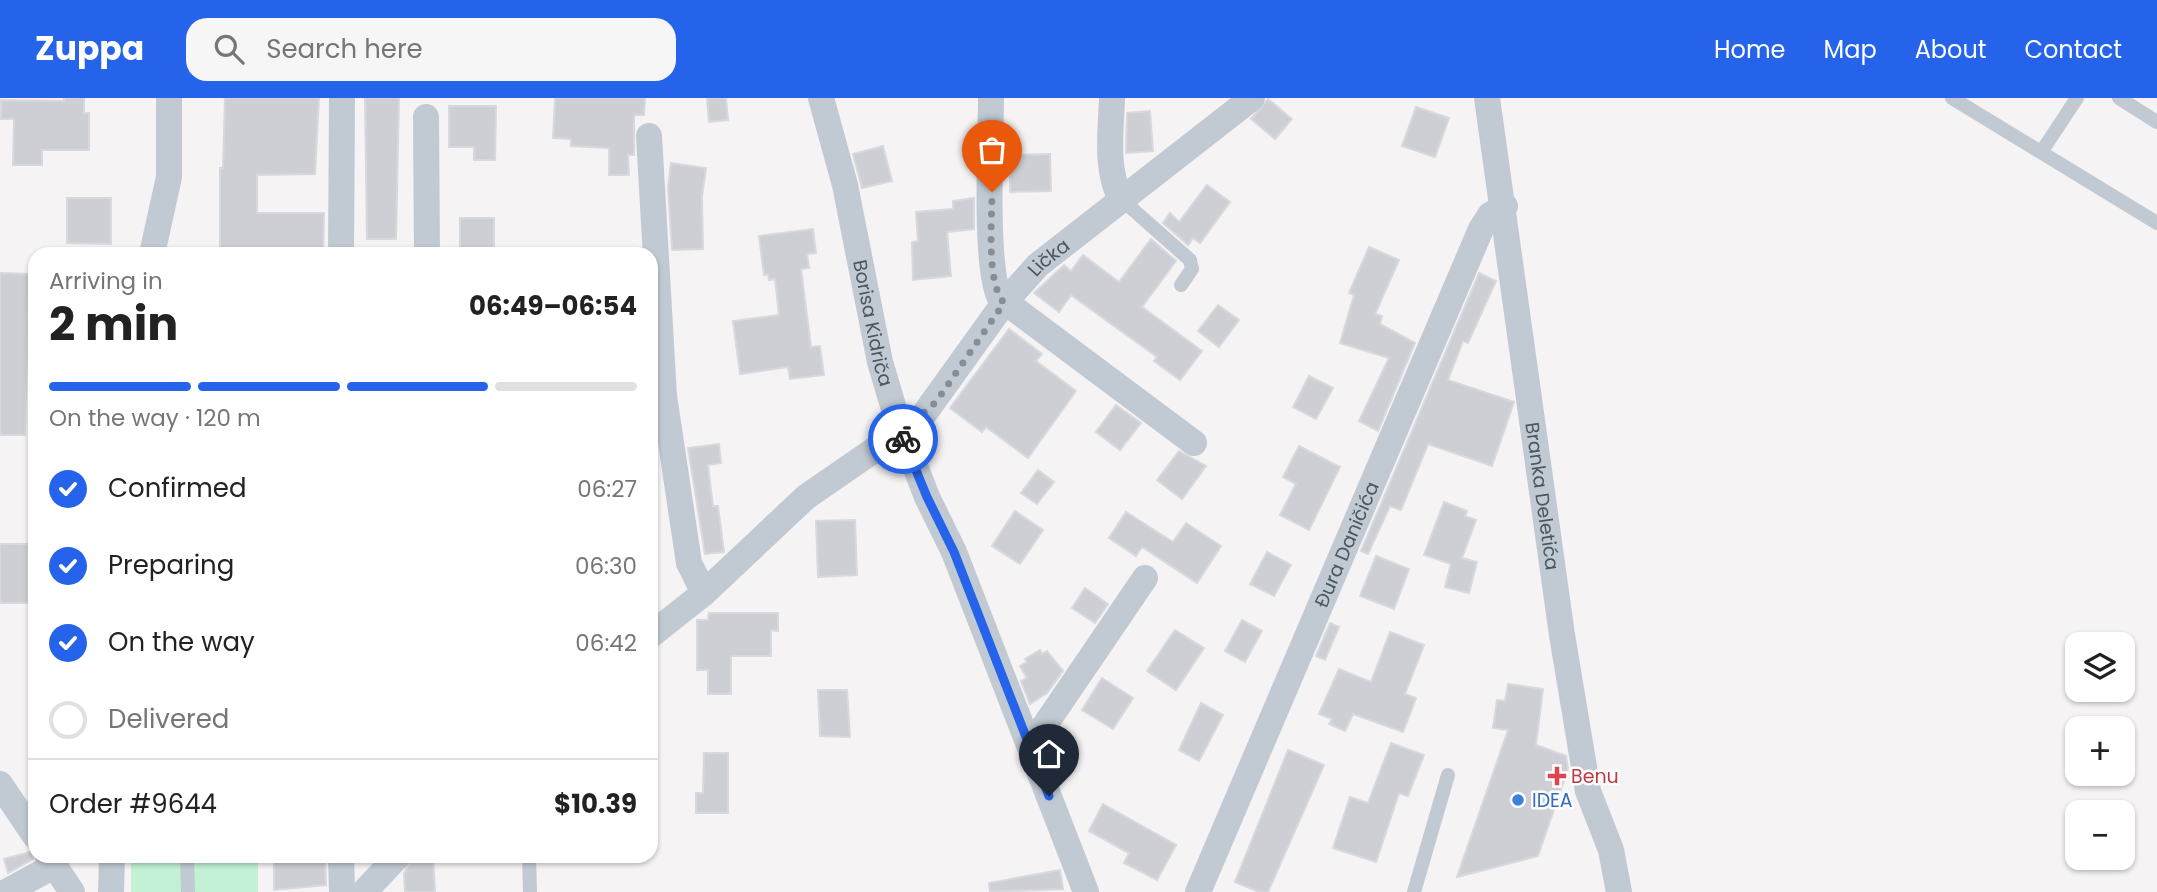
<!DOCTYPE html>
<meta charset="utf-8">
<style>
body{margin:0;font-family:Poppins,sans-serif;background:#f6f6f6;color:#222;height:100vh;display:flex;flex-direction:column;font-size:26px;white-space:nowrap}
*{box-sizing:border-box;margin:0}
p{font-size:23px;color:#767676}
.icon{flex:none;width:38px;height:38px;fill:none;stroke:currentColor;stroke-width:2;stroke-linecap:round;stroke-linejoin:round}
.map{position:relative;flex:1;overflow:hidden}
.details{position:absolute;left:28px;top:149px;width:630px;height:616px;display:flex;flex-direction:column;background:#fff;border-radius:21px;box-shadow:0 2px 5px #0004}
.details>*{flex:none}
.tools{position:absolute;left:2065px;top:534px;display:grid;gap:14px}
.tools a{display:grid;place-items:center;width:70px;height:70px;border-radius:14px;background:#fff;box-shadow:0 2px 5px #0004;font-size:35px}
.pin{position:absolute;display:grid;place-items:center;width:60px;height:60px;color:#fff;margin:-72px -30px;border-radius:50% 50% 50% 0;rotate:-45deg;box-shadow:0 0 7px #0007}
.pin .icon{rotate:45deg}
.courier{position:absolute;display:grid;place-items:center;width:70px;height:70px;margin:-35px;border:5px solid #2563eb;border-radius:50%;background:#fff;color:#222;box-shadow:0 2px 9px #0007}
.overview em{font-style:normal;font-weight:700}
.overview div{display:flex;flex-direction:column-reverse}
.overview{display:flex;align-items:center;justify-content:space-between;height:119px;padding:0 21px}
h1{font-size:46px;font-weight:700;line-height:52px}
.bar{display:grid;grid-template-columns:repeat(4,1fr);gap:10px 7px;align-content:center;height:84px;padding:0 21px}
.bar i{height:9px;border-radius:5px;background:#e0e0e0}
.bar .selected{background:#2563eb}
.bar p{grid-column:span 4}
.line{display:flex;align-items:center;gap:18px;padding:0 21px;border-top:2px solid #e0e0e0}
.line div{flex:1}
ol{padding:0 21px;list-style:none}
li{display:flex;align-items:center;gap:21px;height:77px}
li p{margin-inline-start:auto}
li .icon{padding:7px;border-radius:50%;background:#2563eb;color:#fff;stroke-width:4}
li:last-child{color:#767676}
li i{width:38px;height:38px;border:4px solid #e0e0e0;border-radius:50%}
header{display:flex;align-items:center;gap:42px;box-sizing:border-box;height:98px;padding:0 35px;background:#2563eb;color:#fff}
header strong{font-size:33px}
nav{display:flex;gap:38px;margin-inline-start:auto;font-size:24px}
.search{width:490px;height:63px;background:#f6f6f6;display:flex;align-items:center;gap:18px;box-sizing:border-box;padding:0 24px;border-radius:21px;color:#767676;font-size:26px}
.map>svg:first-child{display:block}
.green{fill:#c3f1d5}
.building{fill:#cdcfd5;stroke:#d7d9de;stroke-width:2}
.lines{fill:none;stroke-linecap:round;stroke-linejoin:round}
.lane{stroke:#c1cad2;stroke-width:14}
.street{stroke:#c1cad2;stroke-width:26}
.done{stroke:#868d94;stroke-width:7;stroke-dasharray:0 12.6}
.route{stroke:#2563eb;stroke-width:9}
.health-dot{fill:#e0444e;stroke:#fff;stroke-width:2.5}
.shop-dot{fill:#3f7fe0;stroke:#fff;stroke-width:2.5}
.labels{text-anchor:middle;stroke-width:5;stroke-linejoin:round;paint-order:stroke}
.street-label{font-size:19px;fill:#4a5661;stroke:#fff}
.health-label{font-size:19px;fill:#be3a42;stroke:#fff;text-anchor:start}
.shop-label{font-size:19px;fill:#366cbe;stroke:#fff;text-anchor:start}
</style>
<header>
<strong>Zuppa</strong>
<div class="search"><svg class="icon" aria-label="search" viewBox="0 0 24 24"><circle cx="10" cy="10" r="6"/><path d="M15 15l6 6"/></svg>Search here</div>
<nav><a>Home</a><a>Map</a><a>About</a><a>Contact</a></nav>
</header>
<div class="map">
<svg width="2157" height="794" viewBox="0 0 2157 794">
<rect width="100%" height="100%" fill="#f5f3f3"/>
<!-- green -->
<rect class="green" x="131" y="758" width="127" height="36"/>
<!-- building -->
<g class="building">
<polygon points="64,0 84,0 84,15 89,15 89,52 42,52 42,67 13,67 14,21 1,21 1,2 64,3"/>
<polygon points="225,0 319,0 315,76 257,77 257,115 324,115 323,156 220,156 220,70 223,70"/>
<polygon points="365,0 399,0 396,141 367,141"/>
<polygon points="555,0 645,0 644,17 634,17 634,57 628,57 629,77 609,77 609,50 571,48 571,41 553,40"/>
<polygon points="707,0 726,0 728,22 709,24"/>
<polygon points="1268,1 1292,21 1275,41 1251,21"/>
<polygon points="449,8 496,8 495,62 474,62 474,49 449,49"/>
<polygon points="1416,9 1449,20 1435,59 1402,48"/>
<polygon points="1150,13 1153,53 1126,55 1127,15"/>
<polygon points="883,48 892,83 862,90 853,56"/>
<polygon points="1050,56 1051,93 1010,94 1010,57"/>
<polygon points="671,65 706,70 702,99 703,151 672,152 668,89"/>
<polygon points="1207,87 1230,104 1200,145 1193,140 1188,147 1163,125 1170,115 1179,124"/>
<polygon points="67,100 111,100 111,146 67,145"/>
<polygon points="974,100 974,131 947,134 951,178 913,182 912,144 918,143 916,114 953,111 953,103"/>
<rect x="460" y="120" width="34" height="36"/>
<polygon points="813,131 816,155 807,156 809,170 801,171 811,249 820,248 824,277 790,281 788,269 740,276 733,223 779,217 775,181 769,182 768,176 764,177 759,138"/>
<polygon points="1151,141 1176,163 1142,209 1202,253 1180,282 1154,263 1157,259 1071,197 1059,214 1034,195 1064,167 1071,173 1083,157 1119,184"/>
<polygon points="1369,149 1399,162 1375,216 1382,218 1380,226 1415,245 1378,333 1359,323 1389,260 1340,245 1354,197 1349,195"/>
<polygon points="0,175 29,176 25,337 0,337"/>
<polygon points="1479,175 1496,183 1468,245 1463,243 1448,282 1514,304 1492,368 1428,346 1401,412 1390,408 1368,456 1361,453"/>
<polygon points="1218,207 1239,222 1219,249 1198,233"/>
<polygon points="1009,231 1042,256 1036,263 1076,293 1028,360 986,329 982,334 950,310"/>
<polygon points="1309,278 1333,290 1316,321 1293,309"/>
<polygon points="1116,307 1141,325 1120,352 1096,334"/>
<polygon points="719,346 721,365 708,367 713,408 718,408 724,454 705,456 688,350"/>
<polygon points="1299,348 1340,369 1309,432 1280,417 1296,386 1283,379"/>
<polygon points="1179,353 1206,368 1182,401 1157,382"/>
<polygon points="1038,372 1054,384 1037,406 1021,395"/>
<polygon points="1444,404 1467,413 1465,418 1476,422 1462,460 1477,464 1469,495 1445,489 1451,466 1424,457"/>
<polygon points="1015,413 1043,432 1020,466 992,448"/>
<polygon points="1126,414 1173,444 1186,425 1221,448 1197,485 1142,449 1136,458 1109,440"/>
<polygon points="855,422 857,477 818,479 816,423"/>
<rect x="0" y="446" width="28" height="59"/>
<polygon points="1267,454 1291,467 1274,498 1250,486"/>
<polygon points="1376,458 1409,471 1394,511 1360,498"/>
<polygon points="1085,490 1108,506 1095,525 1072,510"/>
<polygon points="709,515 778,515 778,533 771,532 771,558 731,558 731,596 708,596 708,572 697,572 697,522 708,522"/>
<polygon points="1242,522 1262,533 1245,564 1225,553"/>
<polygon points="1330,525 1339,529 1325,562 1316,558"/>
<polygon points="1175,532 1204,550 1176,592 1147,573"/>
<polygon points="1390,534 1424,547 1405,596 1416,600 1403,634 1353,616 1345,633 1329,626 1332,621 1319,616 1339,571 1371,584"/>
<polygon points="1040,552 1042,556 1047,553 1063,573 1047,595 1030,606 1021,583 1027,580 1020,568 1027,564 1025,561"/>
<polygon points="1102,580 1133,600 1113,631 1082,612"/>
<polygon points="1508,586 1543,591 1536,647 1566,658 1568,671 1538,758 1457,779 1508,632 1493,630 1497,602 1505,603"/>
<polygon points="818,592 847,592 850,639 820,638"/>
<polygon points="1201,605 1223,617 1199,663 1179,652"/>
<polygon points="1391,645 1424,657 1408,698 1399,695 1376,764 1333,750 1350,699 1368,705"/>
<polygon points="1288,652 1324,667 1268,794 1259,794 1235,784"/>
<polygon points="704,655 728,655 728,715 696,715 696,695 703,695"/>
<polygon points="1103,706 1176,747 1157,782 1124,765 1129,755 1089,733"/>
<polygon points="33,753 33,761 8,775 4,761"/>
<polygon points="274,758 325,758 326,787 274,792"/>
<polygon points="413,758 433,758 435,794 405,794 404,775"/>
<polygon points="1060,772 1063,791 990,794 989,785"/>
</g>
<g class="lines">
<!-- lane -->
<g class="lane">
<polyline points="1952,0 2157,125"/>
<polyline points="2119,0 2157,24"/>
<polyline points="2042,53 2077,0"/>
<polyline points="1121,101 1190,162 1192,171 1181,187"/>
<polyline points="187,758 188,794"/>
<polyline points="529,758 530,794"/>
<polyline points="1414,794 1448,677"/>
</g>
<!-- street -->
<g class="street">
<path id="s1" d="M 821,0 L 845,87 L 880,264 L 897,321 L 927,399 L 954,454 L 1086,794"/>
<path d="M 991,0 C 991,40 984,170 1000,200 L 1194,345"/>
<path d="M 1112,0 C 1111,33 1105,71 1121,101"/>
<path id="s2" d="M 1487,0 L 1562,537 L 1588,693 L 1611,752 L 1619,794"/>
<polyline points="426,19 427,156"/>
<polyline points="649,38 664,298 689,465 704,495"/>
<polyline points="152,156 169,79 169,0"/>
<polyline points="341,156 342,1"/>
<path id="s3" d="M 651,537 L 704,495 L 806,399 L 922,319 L 1004,205 L 1038,167 L 1252,0"/>
<polyline points="1030,649 1145,480"/>
<polyline points="0,686 35,738"/>
<polyline points="48,758 72,794"/>
<polyline points="341,758 342,794"/>
<polyline points="6,794 54,768"/>
<polyline points="111,794 112,758"/>
<polyline points="364,794 398,758"/>
<path id="s4" d="M 1198,794 L 1481,131 L 1490,117 L 1505,108"/>
</g>
</g>
<g class="lines">
<!-- done -->
<path class="done" d="M 903,341 L 901,334 L 936,304 L 1004,205 C 986,184 992,122 992,94"/>
<!-- route -->
<polyline class="route" points="903,341 927,399 954,454 1049,698"/>
</g>
<!-- markers -->
<path class="health-dot" d="M1553.5 667.5h7v7h7v7h-7v7h-7v-7h-7v-7h7z"/>
<circle class="shop-dot" cx="1518" cy="702" r="7"/>
<g class="labels">
<!-- street labels -->
<g class="street-label">
<text dy="7" stroke="none"><textPath href="#s3" startOffset="553">Lička</textPath></text>
<text dy="7" stroke="none"><textPath href="#s1" startOffset="231">Borisa Kidriča</textPath></text>
<text dy="7" stroke="none"><textPath href="#s2" startOffset="402">Branka Deletića</textPath></text>
<text dy="7" stroke="none"><textPath href="#s4" startOffset="378">Đura Daničića</textPath></text>
</g>
<!-- health labels -->
<g class="health-label">
<text x="1571" y="685">Benu</text>
</g>
<!-- shop labels -->
<g class="shop-label">
<text x="1532" y="709">IDEA</text>
</g>
</g>
</svg>
<div class="tools">
<a><svg class="icon" aria-label="layers" viewBox="0 0 24 24"><path d="M12 4l9 5-9 5-9-5zM3 14l9 5 9-5"/></svg></a>
<a>+</a>
<a>−</a>
</div>
<div class="pin" style="left:992px;top:94px;background:#ea580c"><svg class="icon" aria-label="bag" viewBox="0 0 24 24"><path d="M5 8h14l-1 12H6zM9 8a3 3 0 0 1 6 0"/></svg></div>
<div class="pin" style="left:1049px;top:698px;background:#1f2937"><svg class="icon" aria-label="home" viewBox="0 0 24 24"><path d="M3 11l9-7 9 7M6 9v11h12V9"/></svg></div>
<div class="courier" style="left:903px;top:341px"><svg class="icon" aria-label="bike" viewBox="0 0 24 24"><circle cx="6" cy="16" r="4"/><circle cx="18" cy="16" r="4"/><path d="M6 16l4-8h5l3 8M10 8l3 8H6M13 5h3"/></svg></div>
<section class="details">
<div class="overview"><div><h1>2 min</h1><p>Arriving in</p></div><em>06:49–06:54</em></div>
<div class="bar"><i class="selected"></i><i class="selected"></i><i class="selected"></i><i></i><p>On the way · 120 m</p></div>
<ol>
<li><svg class="icon" aria-label="check" viewBox="0 0 24 24"><path d="M5 12l5 5 9-10"/></svg>Confirmed<p>06:27</p></li>
<li><svg class="icon" aria-label="check" viewBox="0 0 24 24"><path d="M5 12l5 5 9-10"/></svg>Preparing<p>06:30</p></li>
<li><svg class="icon" aria-label="check" viewBox="0 0 24 24"><path d="M5 12l5 5 9-10"/></svg>On the way<p>06:42</p></li>
<li><i></i>Delivered</li>
</ol>
<div class="line" style="height:91px"><div>Order #9644</div><b>$10.39</b></div>
</section>
</div>
